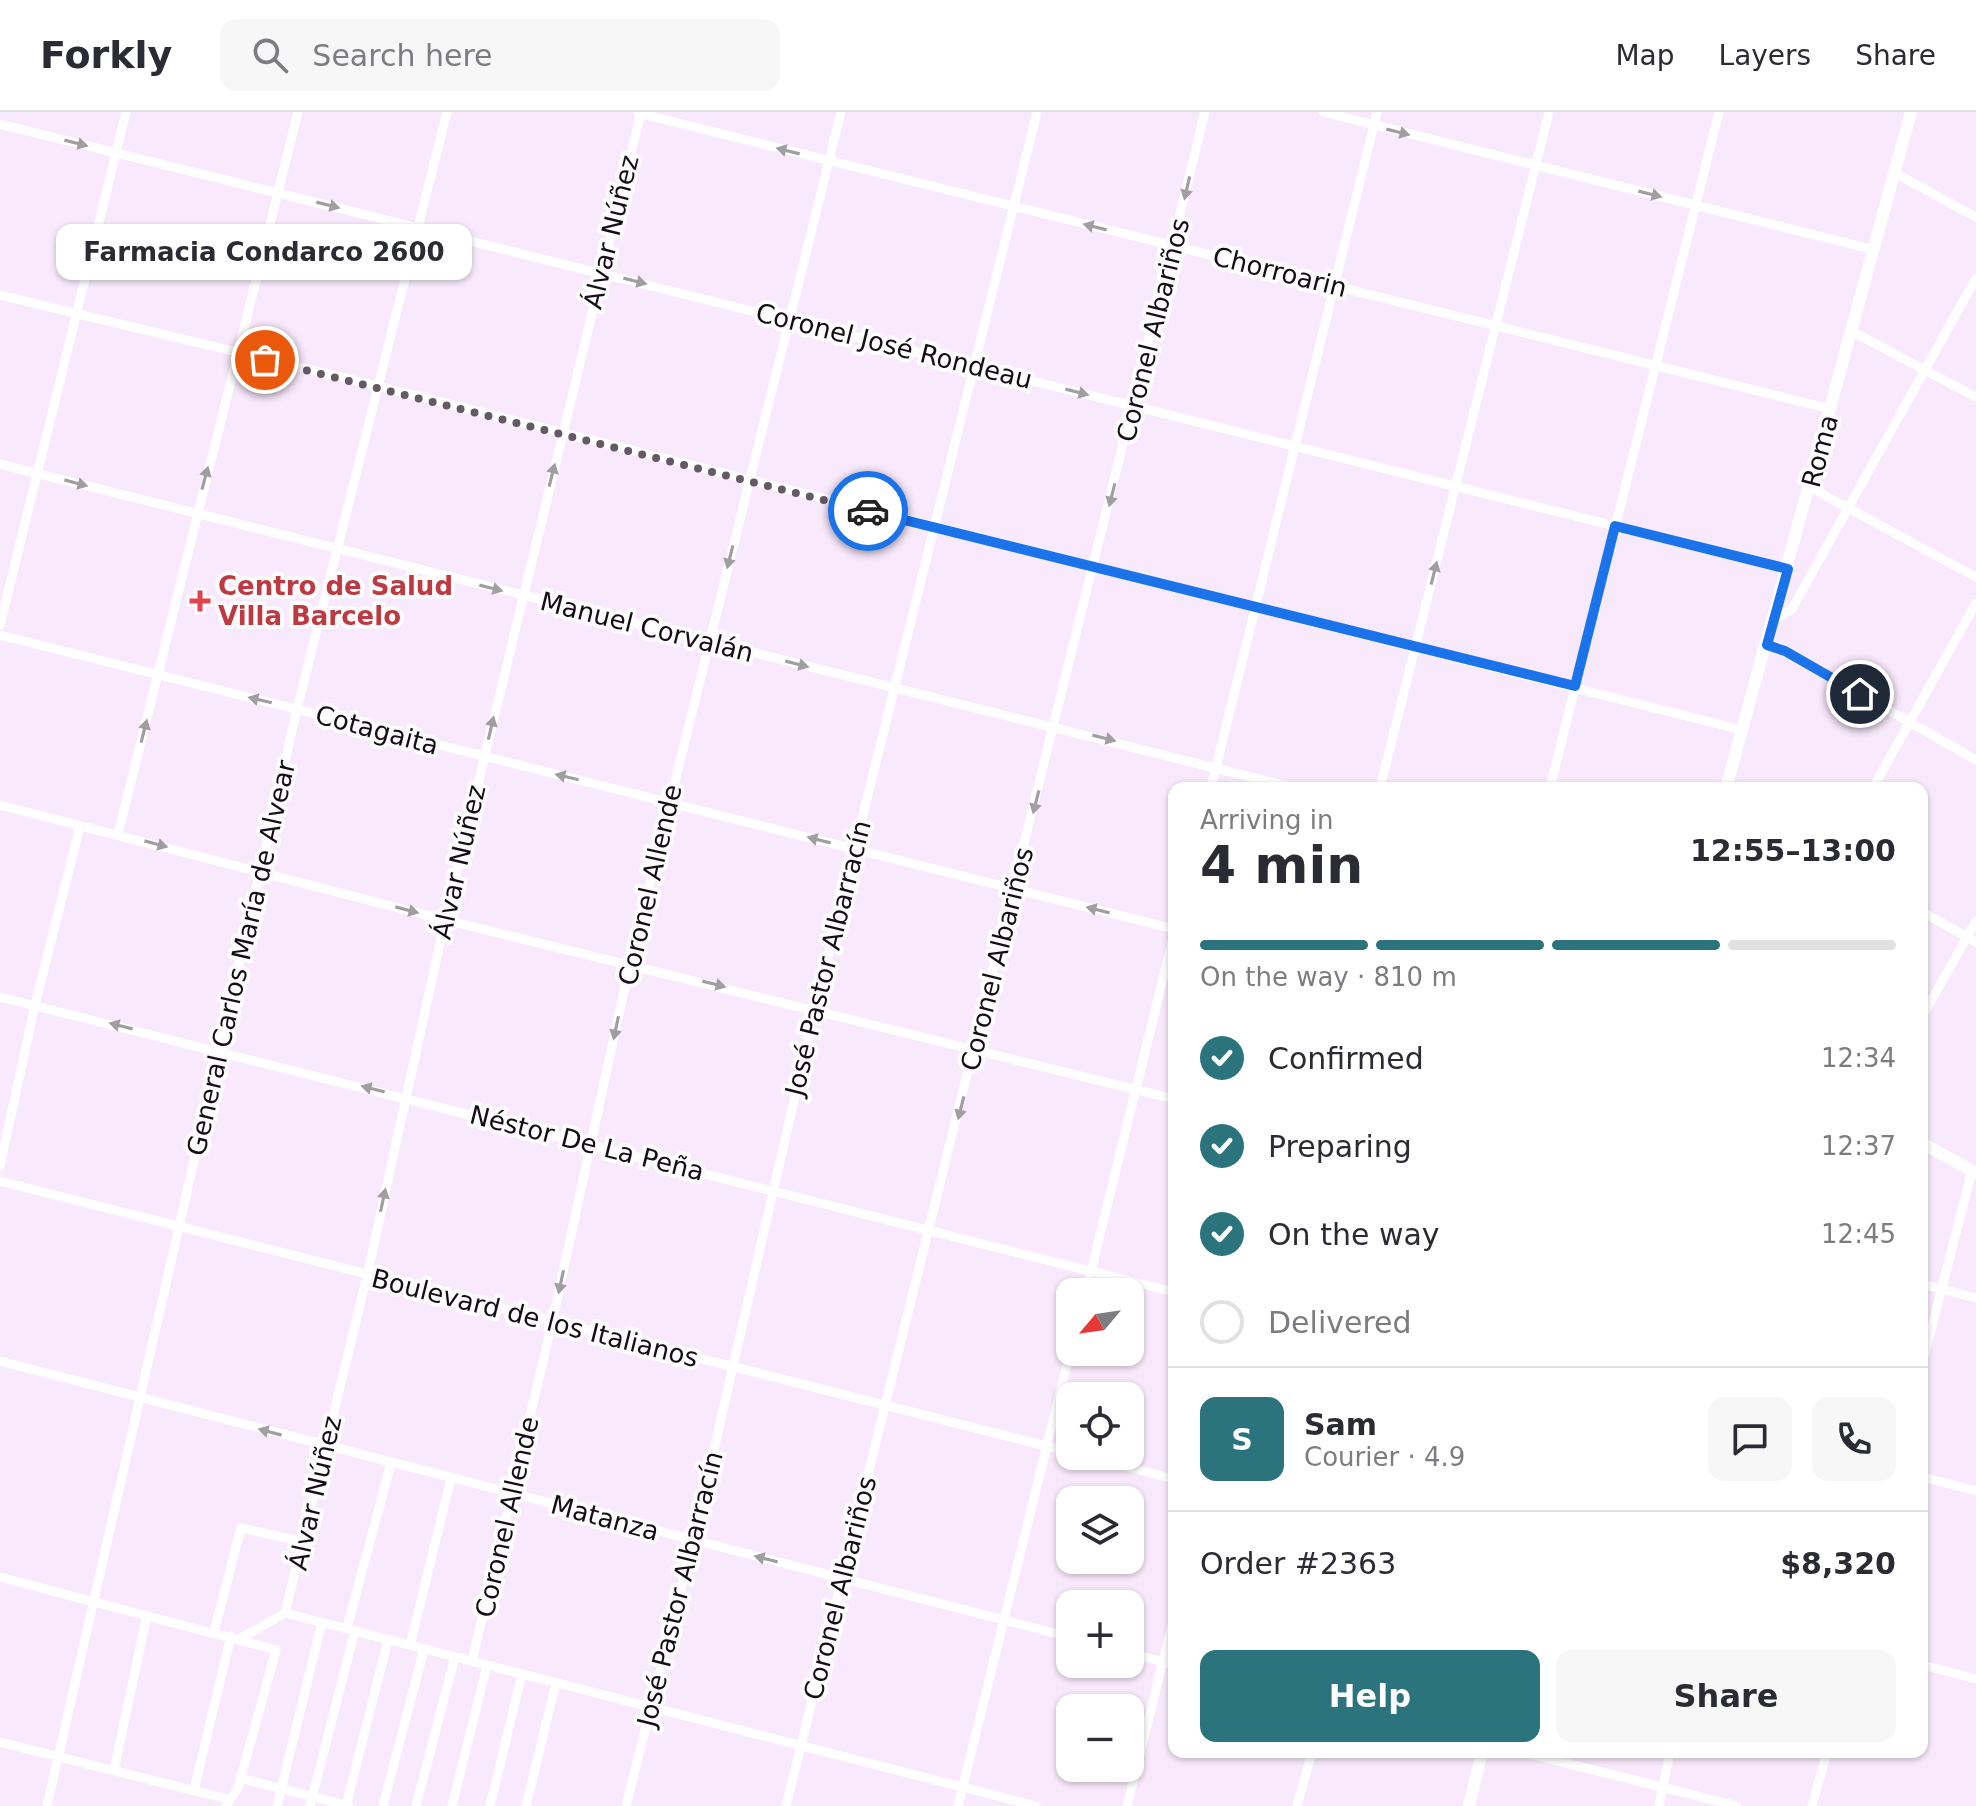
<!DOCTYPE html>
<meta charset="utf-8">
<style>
body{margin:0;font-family:"DejaVu Sans",sans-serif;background:#f7f7f7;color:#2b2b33;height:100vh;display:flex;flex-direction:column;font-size:30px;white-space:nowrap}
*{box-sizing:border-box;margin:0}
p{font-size:26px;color:#7c7c81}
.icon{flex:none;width:44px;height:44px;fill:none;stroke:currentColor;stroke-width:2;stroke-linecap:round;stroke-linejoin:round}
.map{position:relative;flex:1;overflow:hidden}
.details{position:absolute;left:1168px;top:670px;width:760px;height:976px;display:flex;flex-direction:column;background:#fff;border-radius:16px;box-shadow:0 2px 6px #0004}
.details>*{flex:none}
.needle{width:52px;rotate:241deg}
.fabs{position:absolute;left:1056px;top:1166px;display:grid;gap:16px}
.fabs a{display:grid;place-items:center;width:88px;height:88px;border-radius:16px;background:#fff;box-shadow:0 2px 6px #0004;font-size:40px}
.pin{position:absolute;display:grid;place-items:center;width:68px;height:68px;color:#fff;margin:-34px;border:4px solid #fff;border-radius:50%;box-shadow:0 2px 8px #0007}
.courier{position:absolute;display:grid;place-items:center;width:80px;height:80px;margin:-40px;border:6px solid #1a73e8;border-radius:50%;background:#fff;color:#222;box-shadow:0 2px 10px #0007}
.bubble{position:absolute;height:56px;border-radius:16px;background:#fff;box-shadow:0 2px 6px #0004;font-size:26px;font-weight:800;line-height:56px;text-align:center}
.head em{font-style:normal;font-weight:800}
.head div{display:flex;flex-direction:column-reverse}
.head{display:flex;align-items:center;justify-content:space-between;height:136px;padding:0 32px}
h1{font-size:52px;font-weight:800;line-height:60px}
.bar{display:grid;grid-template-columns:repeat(4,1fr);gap:12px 8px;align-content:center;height:96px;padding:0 32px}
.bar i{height:10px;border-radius:6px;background:#e1e1e2}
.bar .active{background:#2b747d}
.bar p{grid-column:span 4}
.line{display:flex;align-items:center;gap:20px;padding:0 32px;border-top:2px solid #e1e1e2}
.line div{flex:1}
.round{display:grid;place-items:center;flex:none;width:84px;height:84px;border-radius:16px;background:#f7f7f7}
ol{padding:0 32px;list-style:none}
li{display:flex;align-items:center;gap:24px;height:88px}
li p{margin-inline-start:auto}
li .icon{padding:8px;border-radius:50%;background:#2b747d;color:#fff;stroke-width:4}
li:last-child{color:#7c7c81}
li i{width:44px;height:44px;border:4px solid #e1e1e2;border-radius:50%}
.primary-button{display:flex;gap:16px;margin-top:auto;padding:16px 32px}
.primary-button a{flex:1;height:92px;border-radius:16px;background:#2b747d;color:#fff;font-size:32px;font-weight:800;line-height:92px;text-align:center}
.primary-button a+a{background:#f7f7f7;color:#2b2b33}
header{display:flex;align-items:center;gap:48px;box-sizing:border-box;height:112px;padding:0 40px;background:#fff;border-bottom:2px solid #e1e1e2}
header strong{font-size:38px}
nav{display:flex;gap:44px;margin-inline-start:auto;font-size:28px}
.search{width:560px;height:72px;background:#f7f7f7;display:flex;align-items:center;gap:20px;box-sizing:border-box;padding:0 28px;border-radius:16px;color:#7c7c81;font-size:30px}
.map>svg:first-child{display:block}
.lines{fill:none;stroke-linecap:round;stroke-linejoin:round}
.minor{stroke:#fff;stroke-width:9}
.tertiary{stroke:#fff;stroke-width:12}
.oneway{fill:#a19ea2}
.done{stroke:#655966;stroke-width:8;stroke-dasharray:0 14.4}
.route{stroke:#1a73e8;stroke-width:10}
.health-dot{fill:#e0444e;stroke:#fcfcfc;stroke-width:3}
.labels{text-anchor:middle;stroke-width:8;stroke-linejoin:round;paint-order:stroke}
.street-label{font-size:26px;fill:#150c16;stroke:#fcfcfc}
.health-label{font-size:26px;font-weight:bold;fill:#be3a42;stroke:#fcfcfc;text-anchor:start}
</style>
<header>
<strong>Forkly</strong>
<div class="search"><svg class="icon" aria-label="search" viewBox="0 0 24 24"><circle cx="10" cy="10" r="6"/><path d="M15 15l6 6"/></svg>Search here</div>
<nav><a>Map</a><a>Layers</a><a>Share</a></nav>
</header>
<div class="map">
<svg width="1976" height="1694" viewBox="0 0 1976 1694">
<rect width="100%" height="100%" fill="#f9e9fc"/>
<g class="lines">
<!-- minor -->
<g class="minor">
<polyline points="1323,0 1875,138"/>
<polyline points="638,1 1831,297"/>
<polyline points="0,12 1788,457"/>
<polyline points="1895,61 1976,105"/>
<polyline points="0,183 378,274 1742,618"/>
<polyline points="1853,220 1976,285"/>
<polyline points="0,352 1295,676"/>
<polyline points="1811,376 1976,465"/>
<polyline points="1774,508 1792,497 1976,166"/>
<polyline points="0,513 126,0"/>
<polyline points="0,523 1174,817"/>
<polyline points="1767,533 1785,539 1976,648"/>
<polyline points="1211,676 1377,0"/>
<polyline points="1380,676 1549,0"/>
<polyline points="1550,676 1719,0"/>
<polyline points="1873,676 1976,491"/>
<polyline points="0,693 445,808 1174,987"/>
<polyline points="118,722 298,0"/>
<polyline points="1922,800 1976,830"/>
<polyline points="0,885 1174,1180"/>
<polyline points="1922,905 1976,809"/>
<polyline points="0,1054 35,893 80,714"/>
<polyline points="0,1069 1070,1340"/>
<polyline points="1922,1172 1976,1186"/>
<polyline points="1086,1180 1174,822"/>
<polyline points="0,1249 1070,1525"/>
<polyline points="1922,1253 1972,1059"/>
<polyline points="1085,1344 1174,1367"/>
<polyline points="1922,1365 1976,1379"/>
<polyline points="0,1465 276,1538 238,1676 226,1694"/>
<polyline points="285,1501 367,1164 445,808 641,0"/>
<polyline points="347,1516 391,1351"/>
<polyline points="214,1520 241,1416 304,1430"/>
<polyline points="241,1526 285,1501 1036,1694"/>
<polyline points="410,1533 451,1367"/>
<polyline points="1130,1541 1174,1553"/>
<polyline points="472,1549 552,1211 630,851 841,0"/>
<polyline points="1922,1553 1976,1567"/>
<polyline points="0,1630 227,1687"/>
<polyline points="1522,1640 1737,1694"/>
<polyline points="114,1658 147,1503"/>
<polyline points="240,1666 349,1694"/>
<polyline points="194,1678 231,1524"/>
<polyline points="47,1694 297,597 447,0"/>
<polyline points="277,1694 322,1510"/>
<polyline points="310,1694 355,1518"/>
<polyline points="346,1694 388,1528"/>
<polyline points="383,1694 424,1537"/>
<polyline points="416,1694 455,1545"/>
<polyline points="452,1694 487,1553"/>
<polyline points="490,1694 522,1562"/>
<polyline points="526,1694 556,1571"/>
<polyline points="626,1694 693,1429 815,897 1037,0"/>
<polyline points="786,1694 1205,0"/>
<polyline points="958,1694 1070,1240"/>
<polyline points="1127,1694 1174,1505"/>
<polyline points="1297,1694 1312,1640"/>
<polyline points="1659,1694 1670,1640"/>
<polyline points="1812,1694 1827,1640"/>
</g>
<!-- tertiary -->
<g class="tertiary">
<polyline points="1726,676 1911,0"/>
<polyline points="1922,1031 1976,1061"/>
<polyline points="1469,1694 1482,1640"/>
</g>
</g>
<!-- one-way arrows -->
<defs><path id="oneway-solid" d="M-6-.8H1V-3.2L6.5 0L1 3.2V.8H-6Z" transform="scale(2)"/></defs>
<g class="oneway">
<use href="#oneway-solid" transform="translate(1398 20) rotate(14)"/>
<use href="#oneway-solid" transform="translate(76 31) rotate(14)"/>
<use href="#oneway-solid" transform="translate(788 39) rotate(-166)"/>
<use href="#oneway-solid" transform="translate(1187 76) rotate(103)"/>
<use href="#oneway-solid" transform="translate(1650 82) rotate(14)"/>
<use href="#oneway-solid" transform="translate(328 93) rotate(14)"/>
<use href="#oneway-solid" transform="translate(1095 115) rotate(-166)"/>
<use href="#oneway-solid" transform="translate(635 169) rotate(14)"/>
<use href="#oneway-solid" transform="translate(1077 280) rotate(14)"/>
<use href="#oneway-solid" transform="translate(552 363) rotate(-76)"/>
<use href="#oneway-solid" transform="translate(205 366) rotate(-75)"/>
<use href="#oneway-solid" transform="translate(76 371) rotate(15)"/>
<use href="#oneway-solid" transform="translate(1112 383) rotate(104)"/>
<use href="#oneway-solid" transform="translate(730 445) rotate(104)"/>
<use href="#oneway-solid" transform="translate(1434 461) rotate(-76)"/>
<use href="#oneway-solid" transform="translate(491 476) rotate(14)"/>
<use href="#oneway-solid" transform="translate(797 552) rotate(14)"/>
<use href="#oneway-solid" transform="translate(260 588) rotate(-167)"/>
<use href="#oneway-solid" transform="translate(491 616) rotate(-77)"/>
<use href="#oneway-solid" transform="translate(144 619) rotate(-76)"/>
<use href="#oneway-solid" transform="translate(1104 626) rotate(14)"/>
<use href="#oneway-solid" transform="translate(567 665) rotate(-167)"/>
<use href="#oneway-solid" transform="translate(1036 690) rotate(104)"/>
<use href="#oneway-solid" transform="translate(819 728) rotate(-166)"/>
<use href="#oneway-solid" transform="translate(156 732) rotate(15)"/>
<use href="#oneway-solid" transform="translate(407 798) rotate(15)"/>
<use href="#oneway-solid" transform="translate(1098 798) rotate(-166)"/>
<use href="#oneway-solid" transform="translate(714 872) rotate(14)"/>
<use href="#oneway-solid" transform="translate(121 914) rotate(-166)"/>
<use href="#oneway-solid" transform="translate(616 916) rotate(102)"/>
<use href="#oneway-solid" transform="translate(373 977) rotate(-166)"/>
<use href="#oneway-solid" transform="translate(961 996) rotate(104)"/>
<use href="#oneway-solid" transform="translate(383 1088) rotate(-78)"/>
<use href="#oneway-solid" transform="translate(561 1170) rotate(102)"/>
<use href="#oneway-solid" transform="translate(270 1320) rotate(-165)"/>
<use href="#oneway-solid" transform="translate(766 1447) rotate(-166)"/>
</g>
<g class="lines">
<!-- done -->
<polyline class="done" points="265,248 868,399"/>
<!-- route -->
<polyline class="route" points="868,399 1575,574 1615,414 1788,457 1767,533 1785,539 1860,582"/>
</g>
<!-- markers -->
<path class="health-dot" d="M196 477h8v8h8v8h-8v8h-8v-8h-8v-8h8z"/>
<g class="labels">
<!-- street labels -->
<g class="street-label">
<text transform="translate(611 120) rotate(-76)" y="9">Álvar Núñez</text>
<text transform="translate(1280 160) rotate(14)" y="9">Chorroarin</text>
<text transform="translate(1153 218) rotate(-76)" y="9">Coronel Albariños</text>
<text transform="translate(894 234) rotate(14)" y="9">Coronel José Rondeau</text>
<text transform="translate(1820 339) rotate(-75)" y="9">Roma</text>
<text transform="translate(647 515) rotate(14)" y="9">Manuel Corvalán</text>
<text transform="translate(377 618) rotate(15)" y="9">Cotagaita</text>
<text transform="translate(459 750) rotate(-77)" y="9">Álvar Núñez</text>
<text transform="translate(650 773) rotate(-77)" y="9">Coronel Allende</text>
<text transform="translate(241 846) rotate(-77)" y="9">General Carlos María de Alvear</text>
<text transform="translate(828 846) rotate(-76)" y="9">José Pastor Albarracín</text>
<text transform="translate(997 847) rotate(-76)" y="9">Coronel Albariños</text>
<text transform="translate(587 1031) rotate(14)" y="9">Néstor De La Peña</text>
<text transform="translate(535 1206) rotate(14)" y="9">Boulevard de los Italianos</text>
<text transform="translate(315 1381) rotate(-77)" y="9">Álvar Núñez</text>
<text transform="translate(507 1405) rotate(-77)" y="9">Coronel Allende</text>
<text transform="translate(605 1406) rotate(15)" y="9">Matanza</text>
<text transform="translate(840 1476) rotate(-76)" y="9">Coronel Albariños</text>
<text transform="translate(680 1477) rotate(-76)" y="9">José Pastor Albarracín</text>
</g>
<!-- health labels -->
<g class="health-label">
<text x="218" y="483">Centro de Salud<tspan x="218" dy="30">Villa Barcelo</tspan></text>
</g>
</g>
</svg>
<div class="fabs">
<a><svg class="needle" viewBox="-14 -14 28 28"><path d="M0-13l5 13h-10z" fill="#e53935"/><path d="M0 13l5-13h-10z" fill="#7c7c81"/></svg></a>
<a><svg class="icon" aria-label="locate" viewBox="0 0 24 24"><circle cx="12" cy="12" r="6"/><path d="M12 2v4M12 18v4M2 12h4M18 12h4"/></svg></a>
<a><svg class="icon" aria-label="layers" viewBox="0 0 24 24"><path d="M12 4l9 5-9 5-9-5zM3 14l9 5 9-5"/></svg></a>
<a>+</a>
<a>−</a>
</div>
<div class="pin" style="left:265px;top:248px;background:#ea580c"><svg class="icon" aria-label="bag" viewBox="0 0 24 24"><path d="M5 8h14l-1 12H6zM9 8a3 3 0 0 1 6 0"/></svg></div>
<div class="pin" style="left:1860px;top:582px;background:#1f2937"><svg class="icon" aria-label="home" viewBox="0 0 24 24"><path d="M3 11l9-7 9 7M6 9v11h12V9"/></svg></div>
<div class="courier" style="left:868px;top:399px"><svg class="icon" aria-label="car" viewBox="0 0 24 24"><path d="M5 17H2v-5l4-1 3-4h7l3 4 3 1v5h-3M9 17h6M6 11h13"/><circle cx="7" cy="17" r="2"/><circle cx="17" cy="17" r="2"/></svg></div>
<div class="bubble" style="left:56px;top:112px;width:416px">Farmacia Condarco 2600</div>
<section class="details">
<div class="head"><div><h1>4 min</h1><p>Arriving in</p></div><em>12:55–13:00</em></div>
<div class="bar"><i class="active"></i><i class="active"></i><i class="active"></i><i></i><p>On the way · 810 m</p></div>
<ol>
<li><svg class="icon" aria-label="check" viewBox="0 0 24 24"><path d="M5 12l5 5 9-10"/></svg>Confirmed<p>12:34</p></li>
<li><svg class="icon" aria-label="check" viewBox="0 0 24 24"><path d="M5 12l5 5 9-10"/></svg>Preparing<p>12:37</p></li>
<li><svg class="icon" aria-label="check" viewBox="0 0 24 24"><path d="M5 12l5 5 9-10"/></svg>On the way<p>12:45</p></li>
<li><i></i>Delivered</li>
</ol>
<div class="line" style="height:144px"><b class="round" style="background:#2b747d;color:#fff">S</b><div><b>Sam</b><p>Courier · 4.9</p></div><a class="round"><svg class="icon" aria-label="chat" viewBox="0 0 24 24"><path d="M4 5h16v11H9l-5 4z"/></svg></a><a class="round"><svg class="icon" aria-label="phone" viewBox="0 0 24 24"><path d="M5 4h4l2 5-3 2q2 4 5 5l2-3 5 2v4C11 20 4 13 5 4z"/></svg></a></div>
<div class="line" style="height:104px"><div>Order #2363</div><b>$8,320</b></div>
<div class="primary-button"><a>Help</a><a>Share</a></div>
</section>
</div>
